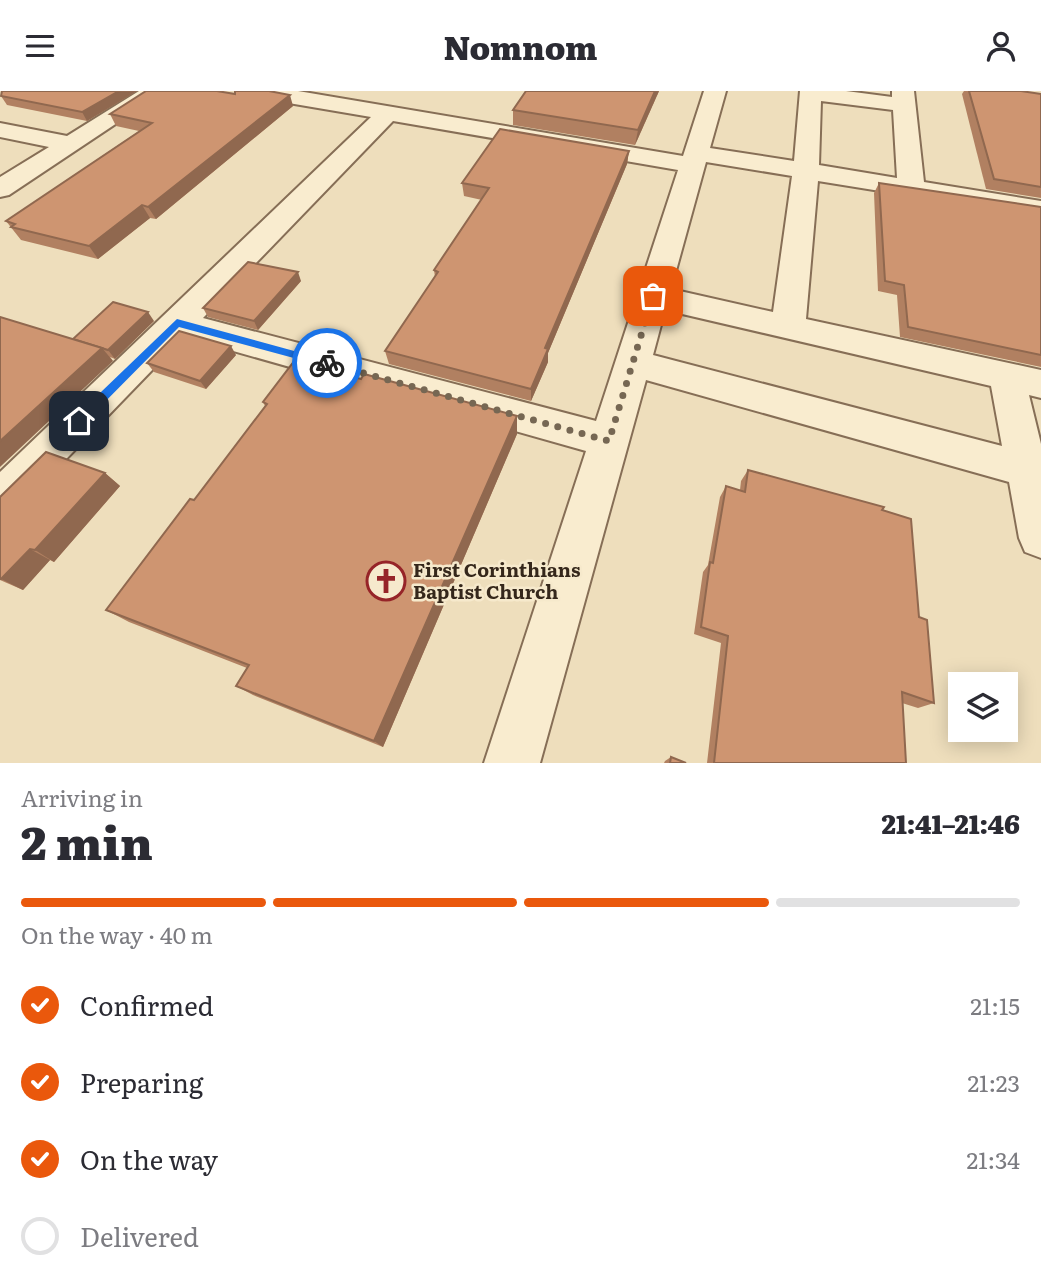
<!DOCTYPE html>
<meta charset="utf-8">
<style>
body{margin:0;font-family:Literata,serif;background:#f2f2f3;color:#2b2b33;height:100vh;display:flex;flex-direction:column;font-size:26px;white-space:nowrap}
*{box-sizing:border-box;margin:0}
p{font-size:23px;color:#7c7c81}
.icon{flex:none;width:38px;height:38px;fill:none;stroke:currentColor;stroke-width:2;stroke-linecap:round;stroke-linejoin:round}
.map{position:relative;height:672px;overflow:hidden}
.drawer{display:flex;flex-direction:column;background:#fff;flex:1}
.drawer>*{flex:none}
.buttons{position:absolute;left:948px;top:581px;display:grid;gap:14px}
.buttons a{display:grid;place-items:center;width:70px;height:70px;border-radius:0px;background:#fff;box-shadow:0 4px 18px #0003;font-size:35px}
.pin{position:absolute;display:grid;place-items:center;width:60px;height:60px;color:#fff;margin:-30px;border-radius:14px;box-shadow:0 4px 10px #0006}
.courier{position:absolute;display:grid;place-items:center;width:70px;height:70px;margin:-35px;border:5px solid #1a73e8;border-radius:50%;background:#fff;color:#222;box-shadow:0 2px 9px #0007}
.summary em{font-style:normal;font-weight:800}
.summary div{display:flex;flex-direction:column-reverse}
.summary{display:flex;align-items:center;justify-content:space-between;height:119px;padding:0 21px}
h1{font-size:46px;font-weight:800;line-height:52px}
.bar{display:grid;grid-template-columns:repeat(4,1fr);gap:10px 7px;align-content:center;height:84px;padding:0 21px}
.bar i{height:9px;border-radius:5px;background:#e1e1e2}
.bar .current{background:#ea580c}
.bar p{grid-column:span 4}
ol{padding:0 21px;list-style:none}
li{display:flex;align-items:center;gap:21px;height:77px}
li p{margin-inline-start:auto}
li .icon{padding:7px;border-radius:50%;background:#ea580c;color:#fff;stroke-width:4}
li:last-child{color:#7c7c81}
li i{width:38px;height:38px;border:4px solid #e1e1e2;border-radius:50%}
header{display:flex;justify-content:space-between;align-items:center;height:91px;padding:0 21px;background:#fff;font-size:32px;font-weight:800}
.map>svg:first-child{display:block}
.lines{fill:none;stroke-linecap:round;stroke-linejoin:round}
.minor-casing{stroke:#866e56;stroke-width:4}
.minor{fill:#f9eccf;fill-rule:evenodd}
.wall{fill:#b18061}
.shaded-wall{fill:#90684f}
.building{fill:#ce9571;stroke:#90684f;stroke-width:2}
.route{fill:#1a73e8}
.done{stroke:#766753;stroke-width:7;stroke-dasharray:0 12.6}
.labels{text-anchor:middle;stroke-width:5;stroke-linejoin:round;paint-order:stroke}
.poi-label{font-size:19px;font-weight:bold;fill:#35271b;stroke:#f6e9cc;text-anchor:start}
</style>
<header><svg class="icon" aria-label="menu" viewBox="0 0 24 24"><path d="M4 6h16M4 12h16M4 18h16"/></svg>Nomnom<svg class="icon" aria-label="person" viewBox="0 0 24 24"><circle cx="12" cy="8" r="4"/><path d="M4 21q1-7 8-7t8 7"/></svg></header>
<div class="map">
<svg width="1041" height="672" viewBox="0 0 1041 672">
<rect width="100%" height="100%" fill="#eedebc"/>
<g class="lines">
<defs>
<g id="minor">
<polygon points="139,0 165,0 9,104 0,106 0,86 49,56 0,46 0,32 67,45"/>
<path d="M 248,0 L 298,0 L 683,65 L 704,0 L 726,0 L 710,57 L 794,70 L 800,0 L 846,0 L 892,6 L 892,0 L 914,0 L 924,91 L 1041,110 L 1041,126 L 818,90 L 806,228 L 1041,279 L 1041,307 L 1029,304 L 1041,353 L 1041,467 L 1025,461 L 1019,447 L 1009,391 L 646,289 L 540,672 L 484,672 L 586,360 L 184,246 L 15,421 L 0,427 L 0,381 L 371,26 L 259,7 L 251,5 ZM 821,10 L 893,19 L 897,87 L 819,74 ZM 393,30 L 678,79 L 596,330 L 203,227 ZM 706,71 L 792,85 L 773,221 L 671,198 ZM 665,219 L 991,295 L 1002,355 L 653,264 Z"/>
</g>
</defs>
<!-- minor casing -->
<use href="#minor" class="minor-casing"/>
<!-- minor -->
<use href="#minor" class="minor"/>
</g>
<!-- wall -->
<g class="wall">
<polygon points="137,0 87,30 7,14 1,5"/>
<polygon points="526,0 659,0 635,54 513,34 513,19"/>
<polygon points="964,0 1021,0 1041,3 1041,107 986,98 962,3"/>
<polygon points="293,15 156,128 150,127 98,168 21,149 6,130 139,40 116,35 110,23"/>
<polygon points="629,60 627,73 548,262 548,271 531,310 389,273 385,260 435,186 434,179 482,109 464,105 462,92"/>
<polygon points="879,92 1041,116 1041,276 900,246 897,204 878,200 874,102"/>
<polygon points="301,190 258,239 208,226 203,217"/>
<polygon points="154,230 115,268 110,266 113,270 73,248"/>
<polygon points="236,264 206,298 154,281 147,272"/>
<polygon points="263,311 517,343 383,656 253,604 236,595 247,577 129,531 106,519 194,409 265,315"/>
<polygon points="748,379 882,419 919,526 934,612 918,617 902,612 906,672 707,672 721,552 694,543 703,481 708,474 720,406 726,395 740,399 741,390"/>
<polygon points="105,382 120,395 54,471 50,469 23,499 0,489 0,406"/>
<polygon points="671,666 686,672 664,672 665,670"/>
</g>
<!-- shaded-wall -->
<g class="shaded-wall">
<polygon points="119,0 137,0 87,30 82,21"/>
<polygon points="655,0 659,0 635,54 638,39"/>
<polygon points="290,4 293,15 156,128 148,116"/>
<polygon points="629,60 627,73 548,262 548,271 531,310 531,298 545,257"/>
<polygon points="142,114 150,127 98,168 89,155"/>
<polygon points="298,181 301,190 258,239 254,230"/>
<polygon points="148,221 154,230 115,268 108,259"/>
<polygon points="231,255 236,264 206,298 200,290"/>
<polygon points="102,257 113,270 0,376 0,350"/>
<polygon points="517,325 517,343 383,656 374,650"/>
<polygon points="105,382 120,395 54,471 35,459"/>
<polygon points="30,458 50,469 23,499 1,488"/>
</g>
<!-- building -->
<g class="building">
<polygon points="2,0 119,0 82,21 1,5"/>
<polygon points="146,0 217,0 235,3 235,0 269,0 290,4 148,116 142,114 89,155 11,136 15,133 6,130 152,32 110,23"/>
<polygon points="526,0 655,0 638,39 513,19"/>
<polygon points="969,0 1021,0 1041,3 1041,96 994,88"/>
<polygon points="500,38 629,60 545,257 548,258 531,298 385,260 438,181 434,179 489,97 462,92"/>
<polygon points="879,92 1041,116 1041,264 908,236 904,194 885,190"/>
<polygon points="248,171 298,181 254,230 203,217"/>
<polygon points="113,211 148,221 108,259 73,248"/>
<polygon points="0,226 102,257 0,350"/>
<polygon points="179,240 231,255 200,290 147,272"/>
<polygon points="295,269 361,288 364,283 517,325 374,650 236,595 249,574 106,519 190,408 194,409 267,313 263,311"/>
<polygon points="46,361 105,382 35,459 30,458 1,488 0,488 0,406"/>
<polygon points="748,379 884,416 882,419 911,428 919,526 927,529 934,612 902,601 906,672 714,672 728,545 701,536 710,471 713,472 726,395 745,401"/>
<polygon points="671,666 686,672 670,672"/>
</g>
<!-- route -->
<polygon class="route" points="177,228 327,269 332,272 327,276 179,236 83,333 75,333 75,326"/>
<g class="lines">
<!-- done -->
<polyline class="done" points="327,272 609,350 653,205"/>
</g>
<!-- icons -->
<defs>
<symbol id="church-ring" viewBox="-11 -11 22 22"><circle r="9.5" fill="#f6e9cc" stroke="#962428" stroke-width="1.5"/><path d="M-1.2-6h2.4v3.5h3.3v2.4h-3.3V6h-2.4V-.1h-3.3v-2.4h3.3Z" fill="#962428"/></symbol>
</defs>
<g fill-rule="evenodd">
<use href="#church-ring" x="364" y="468" width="44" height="44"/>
</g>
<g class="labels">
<!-- poi labels -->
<g class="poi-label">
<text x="413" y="486">First Corinthians<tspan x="413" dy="22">Baptist Church</tspan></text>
</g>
</g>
</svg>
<div class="buttons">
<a><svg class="icon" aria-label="layers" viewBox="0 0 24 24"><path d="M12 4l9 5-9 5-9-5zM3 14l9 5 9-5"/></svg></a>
</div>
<div class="pin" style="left:653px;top:205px;background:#ea580c"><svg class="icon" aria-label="bag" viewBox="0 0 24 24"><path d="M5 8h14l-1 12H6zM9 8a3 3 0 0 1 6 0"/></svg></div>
<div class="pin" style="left:79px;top:330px;background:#1f2937"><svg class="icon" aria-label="home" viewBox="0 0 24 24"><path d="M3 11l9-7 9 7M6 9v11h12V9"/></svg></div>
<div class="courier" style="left:327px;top:272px"><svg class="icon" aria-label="bike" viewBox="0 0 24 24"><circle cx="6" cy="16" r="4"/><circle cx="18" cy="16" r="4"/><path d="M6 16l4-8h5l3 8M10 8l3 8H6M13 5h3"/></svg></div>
</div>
<section class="drawer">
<div class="summary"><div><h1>2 min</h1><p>Arriving in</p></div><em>21:41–21:46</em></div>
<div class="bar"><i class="current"></i><i class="current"></i><i class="current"></i><i></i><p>On the way · 40 m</p></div>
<ol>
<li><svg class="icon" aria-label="check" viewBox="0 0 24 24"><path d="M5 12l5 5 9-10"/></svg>Confirmed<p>21:15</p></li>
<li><svg class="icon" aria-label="check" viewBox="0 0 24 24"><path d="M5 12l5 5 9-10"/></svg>Preparing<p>21:23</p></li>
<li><svg class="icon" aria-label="check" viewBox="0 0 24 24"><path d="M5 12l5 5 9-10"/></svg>On the way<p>21:34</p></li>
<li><i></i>Delivered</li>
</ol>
</section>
